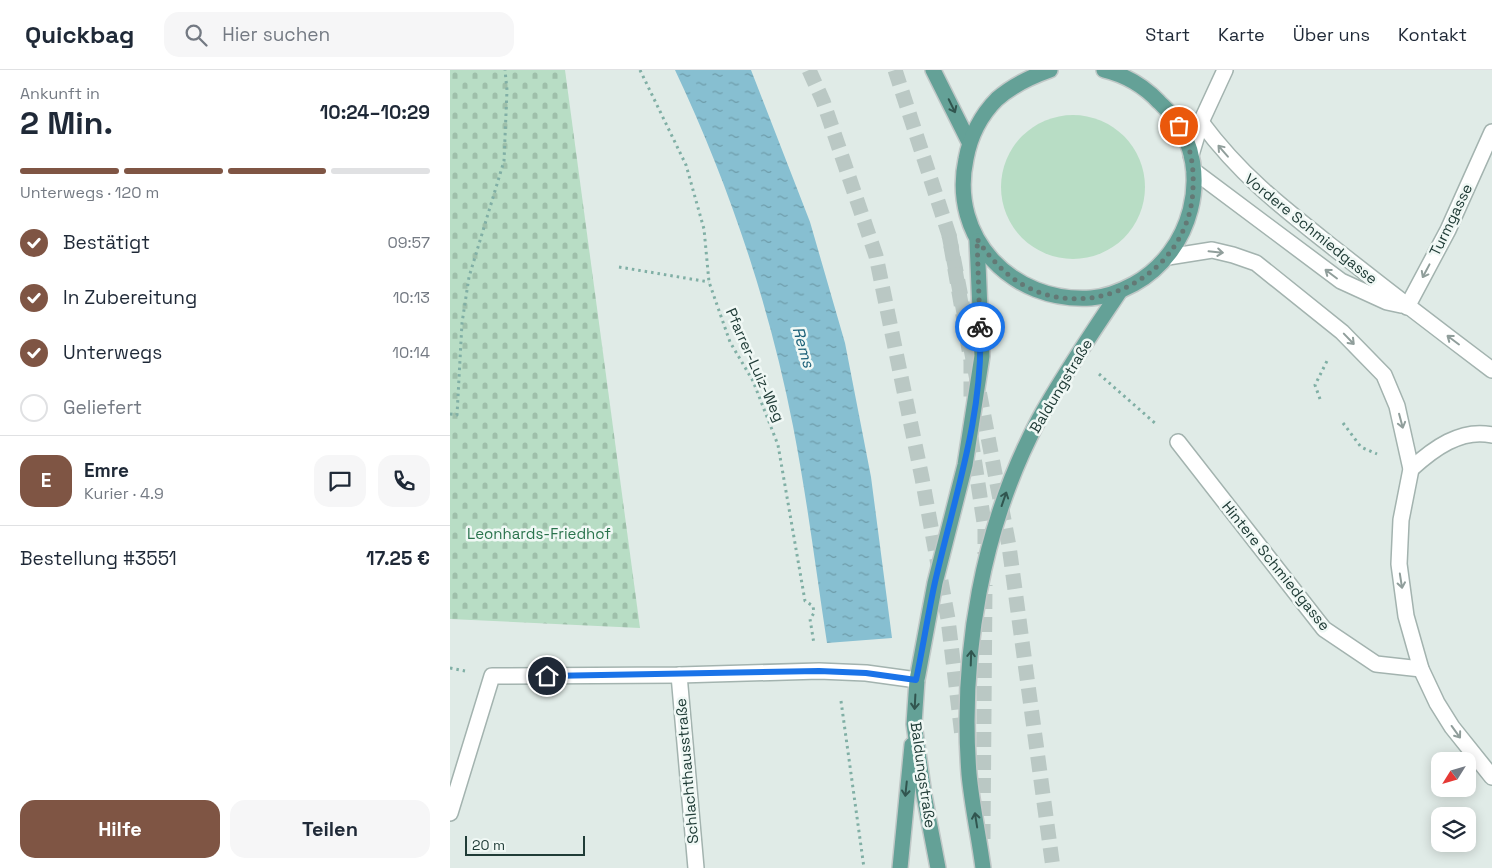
<!DOCTYPE html>
<html lang="de">
<meta charset="utf-8">
<style>
body{margin:0;font-family:"Space Grotesk",sans-serif;background:#f6f6f7;color:#1f2937;height:100vh;display:flex;flex-direction:column;font-size:19px;white-space:nowrap}
*{box-sizing:border-box;margin:0}
p{font-size:16px;color:#747a83}
.icon{flex:none;width:28px;height:28px;fill:none;stroke:currentColor;stroke-width:2;stroke-linecap:round;stroke-linejoin:round}
.map{position:relative;flex:1;overflow:hidden}
.panel{display:flex;flex-direction:column;background:#fff;width:450px}
.panel>*{flex:none}
.needle{width:32px;rotate:233deg}
.buttons{position:absolute;left:981px;top:682px;display:grid;gap:10px}
.buttons a{display:grid;place-items:center;width:45px;height:45px;border-radius:10px;background:#fff;box-shadow:0 2px 12px #0003;font-size:25px}
.scale{position:absolute;left:15px;bottom:12px;width:120px;box-sizing:border-box;padding-left:5px;border:2px solid #203c37;border-top:0;font-size:14px;line-height:18px;white-space:nowrap;color:#203c37;-webkit-text-stroke:4px #f0f8f5;paint-order:stroke}
.pin{position:absolute;display:grid;place-items:center;width:42px;height:42px;color:#fff;margin:-21px;border:2px solid #fff;border-radius:50%;box-shadow:0 1px 5px #0007}
.courier{position:absolute;display:grid;place-items:center;width:50px;height:50px;margin:-25px;border:4px solid #1a73e8;border-radius:50%;background:#fff;color:#222;box-shadow:0 1px 6px #0007}
.summary em{font-style:normal;font-weight:600}
.summary div{display:flex;flex-direction:column-reverse}
.summary{display:flex;align-items:center;justify-content:space-between;height:85px;padding:0 20px}
h1{font-size:32px;font-weight:600;line-height:38px}
.bar{display:grid;grid-template-columns:repeat(4,1fr);gap:8px 5px;align-content:center;height:60px;padding:0 20px}
.bar i{height:6px;border-radius:4px;background:#e0e1e3}
.bar .on{background:#7f5544}
.bar p{grid-column:span 4}
.line{display:flex;align-items:center;gap:12px;padding:0 20px;border-top:1px solid #e0e1e3}
.line div{flex:1}
.round{display:grid;place-items:center;flex:none;width:52px;height:52px;border-radius:15px;background:#f6f6f7}
ol{padding:0 20px;list-style:none}
li{display:flex;align-items:center;gap:15px;height:55px}
li p{margin-inline-start:auto}
li .icon{padding:5px;border-radius:50%;background:#7f5544;color:#fff;stroke-width:4}
li:last-child{color:#747a83}
li i{width:28px;height:28px;border:2px solid #e0e1e3;border-radius:50%}
.cta{display:flex;gap:10px;margin-top:auto;padding:10px 20px}
.cta a{flex:1;height:58px;border-radius:15px;background:#7f5544;color:#fff;font-size:20px;font-weight:600;line-height:58px;text-align:center}
.cta a+a{background:#f6f6f7;color:#1f2937}
header{display:flex;align-items:center;gap:30px;box-sizing:border-box;height:70px;padding:0 25px;background:#fff;border-bottom:1px solid #e0e1e3}
header strong{font-size:24px}
nav{display:flex;gap:28px;margin-inline-start:auto;font-size:18px}
.search{width:350px;height:45px;background:#f6f6f7;display:flex;align-items:center;gap:12px;box-sizing:border-box;padding:0 18px;border-radius:15px;color:#747a83;font-size:19px}
main{display:flex;flex:1;min-height:0}
.map>svg:first-child{display:block}
.green{fill:#b8ddc5}
.cemetery{fill:url(#cemetery-stones)}
.water{fill:url(#water-ripples)}
.lines{fill:none;stroke-linecap:round;stroke-linejoin:round}
.minor-tunnel{stroke:#bac8c4;stroke-width:15;stroke-dasharray:15 8;stroke-linecap:butt}
.highway-tunnel{stroke:#bac8c4;stroke-width:15;stroke-dasharray:15 8;stroke-linecap:butt}
.minor-casing{stroke:#a3b3af;stroke-width:18}
.major-casing{stroke:#c1c8c7;stroke-width:18}
.path{stroke:#80afa5;stroke-width:3;stroke-dasharray:2.5 4;stroke-linecap:butt}
.minor{stroke:#fff;stroke-width:15}
.major{stroke:#64a197;stroke-width:15}
.oneway{stroke:#31554f}
.oneway2{stroke:#909e9b}
.done{stroke:#637975;stroke-width:5;stroke-dasharray:0 9}
.route{stroke:#1a73e8;stroke-width:6}
.labels{text-anchor:middle;stroke-width:5;stroke-linejoin:round;paint-order:stroke}
.street-label{font-size:15px;fill:#203c37;stroke:#f0f8f5}
.park-label{font-size:15px;fill:#2a734d;stroke:#f0f8f5}
.water-label{font-size:16px;font-style:italic;fill:#1a6078;stroke:#f0f8f5}
</style>
<header>
<strong>Quickbag</strong>
<div class="search"><svg class="icon" aria-label="search" viewBox="0 0 24 24"><circle cx="10" cy="10" r="6"/><path d="M15 15l6 6"/></svg>Hier suchen</div>
<nav><a>Start</a><a>Karte</a><a>Über uns</a><a>Kontakt</a></nav>
</header>
<main>
<section class="panel">
<div class="summary"><div><h1>2 Min.</h1><p>Ankunft in</p></div><em>10:24–10:29</em></div>
<div class="bar"><i class="on"></i><i class="on"></i><i class="on"></i><i></i><p>Unterwegs · 120 m</p></div>
<ol>
<li><svg class="icon" aria-label="check" viewBox="0 0 24 24"><path d="M5 12l5 5 9-10"/></svg>Bestätigt<p>09:57</p></li>
<li><svg class="icon" aria-label="check" viewBox="0 0 24 24"><path d="M5 12l5 5 9-10"/></svg>In Zubereitung<p>10:13</p></li>
<li><svg class="icon" aria-label="check" viewBox="0 0 24 24"><path d="M5 12l5 5 9-10"/></svg>Unterwegs<p>10:14</p></li>
<li><i></i>Geliefert</li>
</ol>
<div class="line" style="height:90px"><b class="round" style="background:#7f5544;color:#fff">E</b><div><b>Emre</b><p>Kurier · 4.9</p></div><a class="round"><svg class="icon" aria-label="chat" viewBox="0 0 24 24"><path d="M4 5h16v11H9l-5 4z"/></svg></a><a class="round"><svg class="icon" aria-label="phone" viewBox="0 0 24 24"><path d="M5 4h4l2 5-3 2q2 4 5 5l2-3 5 2v4C11 20 4 13 5 4z"/></svg></a></div>
<div class="line" style="height:65px"><div>Bestellung #3551</div><b>17.25 €</b></div>
<div class="cta"><a>Hilfe</a><a>Teilen</a></div>
</section>
<div class="map">
<svg width="1042" height="798" viewBox="0 0 1042 798">
<defs>
<pattern id="cemetery-stones" width="16" height="16" patternUnits="userSpaceOnUse" patternTransform="scale(1.25)"><rect width="16" height="16" fill="#b8ddc5"/><path d="M2 7V4a2 2 0 0 1 4 0v3zM10 15v-3a2 2 0 0 1 4 0v3z" fill="#9ebfaa"/></pattern>
<pattern id="water-ripples" width="26" height="14" patternUnits="userSpaceOnUse" patternTransform="scale(1.25)"><rect width="26" height="14" fill="#87bfd1"/><path d="M2 4q2-2 4 0t4 0M15 11q2-2 4 0t4 0" fill="none" stroke="#6e9caa"/></pattern>
</defs>
<rect width="100%" height="100%" fill="#e0ebe7"/>
<!-- green -->
<circle class="green" cx="623" cy="117" r="72"/>
<!-- cemetery -->
<polygon class="cemetery" points="0,0 115,0 190,558 0,549"/>
<!-- water -->
<path class="water" d="M 225,0 L 301,0 L 360,152 L 395,273 L 421,407 L 442,568 L 377,573 C 366,501 357,428 343,356 C 319,233 278,112 225,0 Z"/>
<g class="lines">
<!-- minor-tunnel -->
<polyline class="minor-tunnel" points="499,165 559,476 603,798"/>
<!-- highway-tunnel -->
<g class="highway-tunnel">
<polyline points="359,0 373,31 426,186 472,408 498,549 512,666"/>
<polyline points="445,0 499,165 521,291 521,330"/>
<polyline points="521,368 535,459 535,484"/>
<polyline points="533,769 535,515"/>
</g>
<defs>
<g id="minor">
<path d="M 751,52 C 791,106 833,138 885,179 C 937,220 989,260 1042,300"/>
<polyline points="741,85 751,52 775,0"/>
<polyline points="744,101 891,211 937,232 951,235"/>
<polyline points="718,187 762,180 783,185 806,193 892,262 934,305 947,336 961,399 951,450 949,494 956,546 971,599 987,633 1002,657 1042,707"/>
<polyline points="957,237 998,160 1042,62"/>
<polyline points="728,372 874,559 926,594 971,599"/>
<path d="M 961,399 C 983,379 1011,358 1042,365"/>
<polyline points="229,605 246,798"/>
<polyline points="0,743 42,606 229,605 369,601 416,603 467,610"/>
</g>
<g id="major">
<polyline points="483,0 519,72"/>
<path d="M 600,0 C 580,7 563,15 547,29 C 531,45 520,67 516,89 C 499,168 562,233 641,228 C 656,227 671,221 684,214 C 741,183 764,102 724,48 C 720,42 714,37 709,32 C 694,16 675,5 654,0"/>
<polyline points="450,798 462,675"/>
<polyline points="488,798 474,725 464,654 467,610 485,513 515,395 532,286 527,171"/>
<path d="M 533,798 C 529,767 522,736 519,704 C 510,584 532,456 589,349 C 613,305 642,263 670,221"/>
</g>
</defs>
<!-- minor casing -->
<use href="#minor" class="minor-casing"/>
<!-- major casing -->
<use href="#major" class="major-casing"/>
<!-- path -->
<g class="path">
<polyline points="190,0 236,95 254,159 259,212 280,272 303,311 328,375 355,531 363,536 364,543 360,549 364,574"/>
<polyline points="169,197 259,212"/>
<polyline points="649,304 706,354"/>
<polyline points="870,329 865,315 878,289"/>
<polyline points="0,344 7,345 12,253 19,207 54,91 57,20 55,0"/>
<polyline points="893,353 911,377 927,384"/>
<polyline points="0,598 15,601"/>
<polyline points="391,631 414,798"/>
</g>
<!-- minor -->
<use href="#minor" class="minor"/>
<!-- major -->
<use href="#major" class="major"/>
</g>
<!-- one-way arrows -->
<defs><path id="oneway-shaft" d="M-6 0H5M1.5-3L5.5 0L1.5 3" fill="none" stroke-width="1.6" stroke-linecap="round" stroke-linejoin="round" transform="scale(1.25)"/></defs>
<g class="oneway">
<use href="#oneway-shaft" transform="translate(502 36) rotate(64)"/>
<use href="#oneway-shaft" transform="translate(554 429) rotate(-71)"/>
<use href="#oneway-shaft" transform="translate(521 588) rotate(-88)"/>
<use href="#oneway-shaft" transform="translate(465 632) rotate(93)"/>
<use href="#oneway-shaft" transform="translate(456 719) rotate(96)"/>
<use href="#oneway-shaft" transform="translate(526 750) rotate(-99)"/>
</g>
<g class="oneway2">
<use href="#oneway-shaft" transform="translate(773 81) rotate(-131)"/>
<use href="#oneway-shaft" transform="translate(766 182) rotate(6)"/>
<use href="#oneway-shaft" transform="translate(976 201) rotate(118)"/>
<use href="#oneway-shaft" transform="translate(881 204) rotate(-143)"/>
<use href="#oneway-shaft" transform="translate(899 269) rotate(46)"/>
<use href="#oneway-shaft" transform="translate(1003 270) rotate(-143)"/>
<use href="#oneway-shaft" transform="translate(951 351) rotate(75)"/>
<use href="#oneway-shaft" transform="translate(951 511) rotate(81)"/>
<use href="#oneway-shaft" transform="translate(1006 662) rotate(54)"/>
</g>
<g class="lines">
<!-- done -->
<path class="done" d="M 530,257 L 527,169 C 540,188 555,205 575,216 C 648,255 741,200 743,118 C 744,96 741,76 729,56"/>
<!-- route -->
<path class="route" d="M 97,606 L 369,601 L 416,603 L 466,610 C 473,577 478,544 485,512 C 504,428 534,344 530,257"/>
</g>
<g class="labels">
<!-- street labels -->
<g class="street-label">
<text transform="translate(1001 150) rotate(-64)" y="5">Turmgasse</text>
<text transform="translate(861 159) rotate(39)" y="5">Vordere Schmiedgasse</text>
<text transform="translate(305 295) rotate(66)" y="5">Pfarrer-Luiz-Weg</text>
<text transform="translate(611 316) rotate(-59)" y="5">Baldungstraße</text>
<text transform="translate(826 496) rotate(51)" y="5">Hintere Schmiedgasse</text>
<text transform="translate(237 701) rotate(-95)" y="5">Schlachthausstraße</text>
<text transform="translate(473 705) rotate(82)" y="5">Baldungstraße</text>
</g>
<!-- park labels -->
<g class="park-label">
<text x="89" y="469">Leonhards-Friedhof</text>
</g>
<!-- water labels -->
<g class="water-label">
<text transform="translate(354 277) rotate(74)" y="6">Rems</text>
</g>
</g>
</svg>
<div class="buttons">
<a><svg class="needle" viewBox="-14 -14 28 28"><path d="M0-13l5 13h-10z" fill="#e53935"/><path d="M0 13l5-13h-10z" fill="#747a83"/></svg></a>
<a><svg class="icon" aria-label="layers" viewBox="0 0 24 24"><path d="M12 4l9 5-9 5-9-5zM3 14l9 5 9-5"/></svg></a>
</div>
<div class="scale">20 m</div>
<div class="pin" style="left:729px;top:56px;background:#ea580c"><svg class="icon" aria-label="bag" viewBox="0 0 24 24"><path d="M5 8h14l-1 12H6zM9 8a3 3 0 0 1 6 0"/></svg></div>
<div class="pin" style="left:97px;top:606px;background:#1f2937"><svg class="icon" aria-label="home" viewBox="0 0 24 24"><path d="M3 11l9-7 9 7M6 9v11h12V9"/></svg></div>
<div class="courier" style="left:530px;top:257px"><svg class="icon" aria-label="bike" viewBox="0 0 24 24"><circle cx="6" cy="16" r="4"/><circle cx="18" cy="16" r="4"/><path d="M6 16l4-8h5l3 8M10 8l3 8H6M13 5h3"/></svg></div>
</div>
</main>
